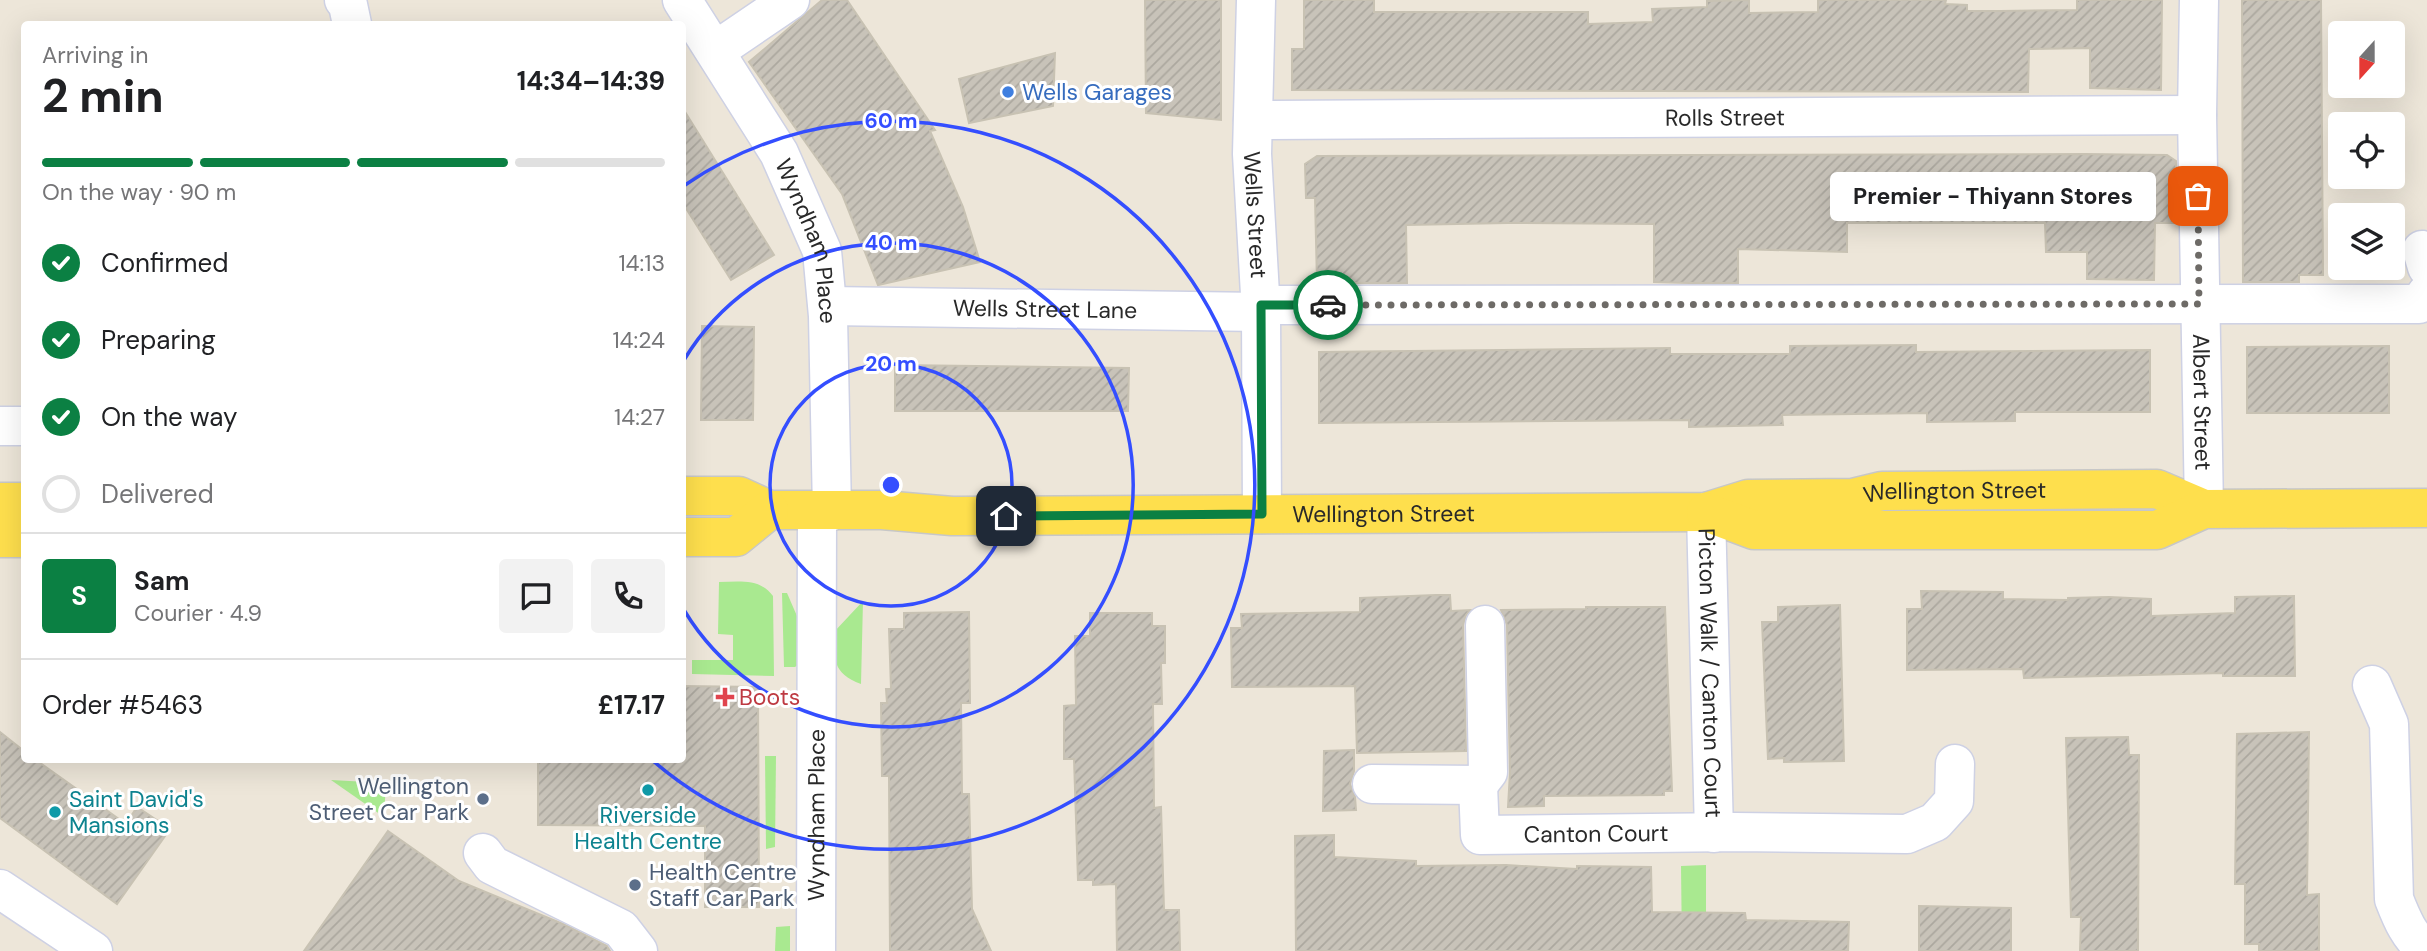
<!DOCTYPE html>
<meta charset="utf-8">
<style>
body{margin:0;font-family:"DM Sans",sans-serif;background:#f2f2f2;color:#202124;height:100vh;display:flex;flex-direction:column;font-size:26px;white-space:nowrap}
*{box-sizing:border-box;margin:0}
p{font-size:23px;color:#757577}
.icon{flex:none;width:38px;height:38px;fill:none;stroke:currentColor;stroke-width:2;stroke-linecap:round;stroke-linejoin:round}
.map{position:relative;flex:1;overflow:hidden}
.details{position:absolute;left:21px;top:21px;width:665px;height:742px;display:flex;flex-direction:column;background:#fff;border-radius:7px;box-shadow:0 7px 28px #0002}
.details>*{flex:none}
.needle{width:46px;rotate:201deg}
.tools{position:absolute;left:2328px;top:21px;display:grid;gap:14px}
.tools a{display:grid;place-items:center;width:77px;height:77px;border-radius:7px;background:#fff;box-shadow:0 7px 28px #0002;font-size:35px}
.pin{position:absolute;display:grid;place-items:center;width:60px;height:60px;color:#fff;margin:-30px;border-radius:14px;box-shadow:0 4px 10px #0006}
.courier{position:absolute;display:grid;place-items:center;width:70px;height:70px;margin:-35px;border:5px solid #0b8043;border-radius:50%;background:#fff;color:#222;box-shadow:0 2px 9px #0007}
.bubble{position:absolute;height:49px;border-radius:7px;background:#fff;box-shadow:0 7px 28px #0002;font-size:23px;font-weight:700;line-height:49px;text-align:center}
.head em{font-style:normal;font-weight:700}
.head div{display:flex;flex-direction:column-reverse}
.head{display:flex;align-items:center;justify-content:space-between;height:119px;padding:0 21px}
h1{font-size:46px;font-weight:700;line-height:52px}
.bar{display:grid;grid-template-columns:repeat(4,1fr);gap:10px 7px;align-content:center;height:84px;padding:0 21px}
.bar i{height:9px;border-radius:5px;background:#e0e0e0}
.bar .on{background:#0b8043}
.bar p{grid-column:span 4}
.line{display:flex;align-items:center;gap:18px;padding:0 21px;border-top:2px solid #e0e0e0}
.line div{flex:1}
.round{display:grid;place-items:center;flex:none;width:74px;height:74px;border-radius:7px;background:#f2f2f2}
ol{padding:0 21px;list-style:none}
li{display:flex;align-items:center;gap:21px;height:77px}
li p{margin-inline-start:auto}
li .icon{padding:7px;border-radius:50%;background:#0b8043;color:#fff;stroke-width:4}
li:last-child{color:#757577}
li i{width:38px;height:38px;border:4px solid #e0e0e0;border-radius:50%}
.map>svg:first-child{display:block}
.grass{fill:#a9e990}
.building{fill:url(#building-hatch);stroke:#c8c2b3;stroke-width:2}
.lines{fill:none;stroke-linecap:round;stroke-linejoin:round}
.minor-casing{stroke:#ced1e4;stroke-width:41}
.major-casing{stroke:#c7c7c7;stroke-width:41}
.minor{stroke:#fff;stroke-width:38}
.major{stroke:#fedf4d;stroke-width:38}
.done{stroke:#6e6b67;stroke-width:7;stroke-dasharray:0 12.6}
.route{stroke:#0b8043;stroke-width:9}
.ring{fill:none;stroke:#344eff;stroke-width:3.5}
.shop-dot{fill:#3f7fe0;stroke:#fff;stroke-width:2.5}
.health-dot{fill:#e0444e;stroke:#fff;stroke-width:2.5}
.culture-dot{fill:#0f9aa8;stroke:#fff;stroke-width:2.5}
.service-dot{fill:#5c6f8a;stroke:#fff;stroke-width:2.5}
.labels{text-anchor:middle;stroke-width:6;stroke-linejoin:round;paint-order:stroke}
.shop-label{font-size:23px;fill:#366cbe;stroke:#fff;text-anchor:start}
.street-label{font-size:23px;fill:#292929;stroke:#fff}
.health-label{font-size:23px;fill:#be3a42;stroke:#fff;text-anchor:start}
.service-label{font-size:23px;fill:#4e5e75;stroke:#fff;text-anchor:end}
.culture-label{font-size:23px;fill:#0d838f;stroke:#fff;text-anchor:start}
.centre{fill:#344eff;stroke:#fff;stroke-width:3.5}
.ring-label{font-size:21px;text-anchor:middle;font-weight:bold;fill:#344eff;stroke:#fff;stroke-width:6;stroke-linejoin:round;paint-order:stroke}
</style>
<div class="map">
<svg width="2427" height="951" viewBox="0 0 2427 951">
<defs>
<pattern id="building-hatch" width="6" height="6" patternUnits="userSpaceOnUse" patternTransform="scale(1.75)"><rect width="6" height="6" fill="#c8c3b9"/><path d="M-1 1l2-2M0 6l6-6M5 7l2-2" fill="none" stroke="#aca89f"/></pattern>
</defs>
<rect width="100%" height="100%" fill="#ede6d9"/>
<!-- grass -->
<g class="grass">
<path d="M 719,582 C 739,582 760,578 773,596 L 774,676 L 692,674 L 692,660 L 733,660 L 733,635 L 718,634 Z"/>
<polygon points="782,593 787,593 800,623 800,663 795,667 784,667"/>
<path d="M 863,601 L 861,684 C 832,673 834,659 834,632 Z"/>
<polygon points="765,756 776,756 775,847 766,849"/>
<polygon points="331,780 386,783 384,817"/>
<polygon points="1706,865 1706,951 1682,951 1681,866"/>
<polygon points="790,926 790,951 775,951 776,927"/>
</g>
<!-- building -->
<g class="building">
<polygon points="822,0 847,0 935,130 930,131 963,207 980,262 878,285 842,194 749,62"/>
<polygon points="1145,0 1221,0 1221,120 1146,113"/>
<polygon points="1304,0 1374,0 1374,12 1588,12 1588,24 1653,22 1652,9 1707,7 1707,1 1749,0 1749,13 1818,12 1818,0 1946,0 1945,4 1967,5 1967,11 2000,11 2077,10 2077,0 2162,0 2161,90 2090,88 2090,48 2029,49 2028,92 1292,90 1292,49 1304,49"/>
<polygon points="2242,0 2321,0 2323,275 2299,275 2299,282 2243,282"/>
<polygon points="1055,53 1053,106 969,123 959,79"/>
<polygon points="682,107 774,255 731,280 682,202"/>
<polygon points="2085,154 2167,155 2176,161 2177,223 2155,223 2154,280 2087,279 2087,252 2046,252 2045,223 1847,223 1847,252 1738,249 1738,283 1689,283 1654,282 1654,224 1508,223 1406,225 1407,283 1317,283 1315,198 1306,198 1305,164 1317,156"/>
<polygon points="702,326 754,327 753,420 701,420"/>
<polygon points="1916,345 1916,352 2150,350 2150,412 2015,412 2015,421 1927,422 1927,413 1782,415 1783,425 1689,427 1689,420 1319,423 1319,352 1670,348 1670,354 1790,354 1790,346"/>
<polygon points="2389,346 2389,413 2247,413 2247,347"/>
<polygon points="895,365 1129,368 1128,411 895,411"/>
<polygon points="1921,591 2003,592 2003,599 2068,600 2068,598 2109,597 2151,599 2151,616 2235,613 2235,597 2294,596 2295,676 2223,676 2223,673 2024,678 2023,669 1907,670 1907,609 1922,609"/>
<polygon points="1436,595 1450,595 1451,611 1470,610 1466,615 1463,625 1466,751 1357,753 1355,686 1232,687 1231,628 1242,628 1241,614 1360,612 1360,598"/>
<polygon points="1840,605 1844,761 1784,762 1784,758 1768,759 1762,622 1778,622 1778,607"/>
<polygon points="1586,607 1665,607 1672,791 1664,791 1664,795 1544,796 1544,806 1508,807 1510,772 1507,625 1501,610 1586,609"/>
<polygon points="969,612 970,703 961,703 962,794 969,794 972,909 991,951 890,951 889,776 882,776 881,703 887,703 886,689 891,689 889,629 904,629 904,613"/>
<polygon points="1090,613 1152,613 1152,626 1165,626 1165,663 1161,663 1162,704 1153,704 1154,808 1161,807 1164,910 1179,910 1180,951 1117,951 1116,884 1093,885 1093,880 1078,880 1074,759 1064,759 1064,706 1076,705 1075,636 1090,636"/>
<polygon points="682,686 758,687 759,907 705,907 705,826 538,825 538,760 682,760"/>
<polygon points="0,732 24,751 24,760 36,760 126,824 137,807 170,829 117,904 0,818"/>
<polygon points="2309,732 2307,895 2319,894 2319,951 2259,951 2259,944 2245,944 2245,884 2235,884 2237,734"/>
<polygon points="2128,737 2129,755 2139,755 2138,951 2080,951 2081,917 2071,917 2066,738"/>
<polygon points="1354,750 1354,771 1350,784 1355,797 1356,810 1323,811 1324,751"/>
<polygon points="388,831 459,881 563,924 607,946 610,951 304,951"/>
<polygon points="1334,835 1334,857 1416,861 1416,866 1506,865 1577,869 1577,866 1651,867 1652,912 1745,913 1746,920 1849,922 1848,951 1296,951 1295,836"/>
<polygon points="1919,906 2011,908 2011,951 1919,951"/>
</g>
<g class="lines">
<defs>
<g id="minor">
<polyline points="344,0 348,5 352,24"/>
<path id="s1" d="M 682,0 L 779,153 L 822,251 L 828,316 L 832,511"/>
<path id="s2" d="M 1256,0 L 1252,154 L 1261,312 L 1262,514"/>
<path id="s3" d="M 2199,0 L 2197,115 L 2204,509"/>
<polyline points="715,51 790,0"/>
<path id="s4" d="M 1253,120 L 2197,115"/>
<polyline points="2422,250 2427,267"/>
<polyline points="1261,305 2419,304 2427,293"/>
<path id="s5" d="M 828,306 L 1261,312"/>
<polyline points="0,426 24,426"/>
<path id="s6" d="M 1706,512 L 1714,833"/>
<path d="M 2372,685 L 2389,724 L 2394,899 C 2401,917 2410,940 2427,949"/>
<polyline points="1372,784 1478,785 1488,772 1485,625"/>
<path id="s7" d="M 1478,785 L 1480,835 L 1735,832 L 1907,834 L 1935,822 L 1954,801 L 1955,764"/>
<polyline points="483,853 492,865 621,929 638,951"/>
<polyline points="0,889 93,951"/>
<path id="s8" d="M 816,951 L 817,511"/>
</g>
<g id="major">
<path id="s9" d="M 682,496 L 739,496 L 769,510 L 882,510 L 952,516 L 1706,512 L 1748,499 L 1853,498 L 1882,491 L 2157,489 L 2204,509"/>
<polyline points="0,502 24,502"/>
<polyline points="1706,512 1754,530 2157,530 2204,509 2427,508"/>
<polyline points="682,537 736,537 769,510"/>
<polyline points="0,538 24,538"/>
</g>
</defs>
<!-- minor casing -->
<use href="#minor" class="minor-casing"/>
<!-- major casing -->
<use href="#major" class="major-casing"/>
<!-- minor -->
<use href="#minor" class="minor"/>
<!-- major -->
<use href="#major" class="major"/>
</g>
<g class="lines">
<!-- done -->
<polyline class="done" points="1328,305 2199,304 2198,196"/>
<!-- route -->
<polyline class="route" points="1006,516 1262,514 1261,305 1328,305"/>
</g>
<!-- distance rings -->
<g class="ring">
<circle cx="891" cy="485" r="121"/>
<path d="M684 360A242 242 0 1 1 684 610"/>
<path d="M685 185A364 364 0 1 1 652 760"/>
</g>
<!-- markers -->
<circle class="shop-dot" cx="1008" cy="92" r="7"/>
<path class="health-dot" d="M721.5 686.5h7v7h7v7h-7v7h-7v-7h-7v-7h7z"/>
<g class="culture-dot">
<circle cx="648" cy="790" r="7"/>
<circle cx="55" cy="812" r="7"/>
</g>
<g class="service-dot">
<circle cx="483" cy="799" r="7"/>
<circle cx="635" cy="885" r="7"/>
</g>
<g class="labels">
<!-- shop labels -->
<g class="shop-label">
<text x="1022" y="100">Wells Garages</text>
</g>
<!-- street labels -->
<g class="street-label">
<text dy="8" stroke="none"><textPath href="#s4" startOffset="472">Rolls Street</textPath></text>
<text dy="8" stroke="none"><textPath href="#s2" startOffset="215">Wells Street</textPath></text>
<text dy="8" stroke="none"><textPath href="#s1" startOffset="275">Wyndham Place</textPath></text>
<text dy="8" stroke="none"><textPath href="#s5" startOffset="217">Wells Street Lane</textPath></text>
<text dy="8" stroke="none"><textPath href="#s3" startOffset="402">Albert Street</textPath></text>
<text dy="8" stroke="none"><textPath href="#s9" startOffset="1279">Wellington Street</textPath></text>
<text dy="8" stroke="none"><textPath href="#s9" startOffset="705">Wellington Street</textPath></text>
<text dy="8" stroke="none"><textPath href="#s6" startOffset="161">Picton Walk / Canton Court</textPath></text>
<text dy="8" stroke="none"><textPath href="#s8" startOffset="136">Wyndham Place</textPath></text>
<text dy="8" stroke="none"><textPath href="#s7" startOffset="166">Canton Court</textPath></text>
</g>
<!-- health labels -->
<g class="health-label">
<text x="739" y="705">Boots</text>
</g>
<!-- service labels -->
<g class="service-label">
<text x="469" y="794">Wellington<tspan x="469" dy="26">Street Car Park</tspan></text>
<text x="649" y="880" text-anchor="start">Health Centre<tspan x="649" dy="26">Staff Car Park</tspan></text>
</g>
<!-- culture labels -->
<g class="culture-label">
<text x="69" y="807">Saint David's<tspan x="69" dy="26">Mansions</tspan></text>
<text x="648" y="823" text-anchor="middle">Riverside<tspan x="648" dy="26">Health Centre</tspan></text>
</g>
</g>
<circle cx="891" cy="485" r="10" class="centre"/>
<g class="ring-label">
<text x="891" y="128">60 m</text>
<text x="891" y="250">40 m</text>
<text x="891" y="371">20 m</text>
</g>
</svg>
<div class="tools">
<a><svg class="needle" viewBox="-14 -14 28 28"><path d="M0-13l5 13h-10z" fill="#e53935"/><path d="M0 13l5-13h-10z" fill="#757577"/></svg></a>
<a><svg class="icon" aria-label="locate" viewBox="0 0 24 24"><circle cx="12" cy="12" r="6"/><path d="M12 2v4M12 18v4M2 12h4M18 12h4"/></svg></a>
<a><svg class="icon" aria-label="layers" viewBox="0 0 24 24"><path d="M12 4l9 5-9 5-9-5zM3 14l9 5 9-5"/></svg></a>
</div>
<div class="pin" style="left:2198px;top:196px;background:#ea580c"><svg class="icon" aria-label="bag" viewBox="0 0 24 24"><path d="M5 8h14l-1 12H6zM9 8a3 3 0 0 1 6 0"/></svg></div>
<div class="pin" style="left:1006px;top:516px;background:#1f2937"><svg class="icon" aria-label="home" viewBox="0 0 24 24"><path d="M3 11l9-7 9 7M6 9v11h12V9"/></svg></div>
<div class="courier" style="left:1328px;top:305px"><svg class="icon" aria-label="car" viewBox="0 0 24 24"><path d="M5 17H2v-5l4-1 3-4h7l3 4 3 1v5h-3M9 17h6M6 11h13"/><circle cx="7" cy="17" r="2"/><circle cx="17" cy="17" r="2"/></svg></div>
<div class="bubble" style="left:1830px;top:172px;width:326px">Premier - Thiyann Stores</div>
<section class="details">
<div class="head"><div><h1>2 min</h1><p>Arriving in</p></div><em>14:34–14:39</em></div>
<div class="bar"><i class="on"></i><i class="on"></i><i class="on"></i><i></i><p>On the way · 90 m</p></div>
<ol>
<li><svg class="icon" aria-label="check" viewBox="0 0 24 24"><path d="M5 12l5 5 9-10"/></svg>Confirmed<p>14:13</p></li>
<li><svg class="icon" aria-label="check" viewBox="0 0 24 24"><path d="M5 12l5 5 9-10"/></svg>Preparing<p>14:24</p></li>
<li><svg class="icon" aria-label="check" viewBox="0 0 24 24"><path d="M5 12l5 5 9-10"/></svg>On the way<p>14:27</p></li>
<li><i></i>Delivered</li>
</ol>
<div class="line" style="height:126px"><b class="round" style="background:#0b8043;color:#fff">S</b><div><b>Sam</b><p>Courier · 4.9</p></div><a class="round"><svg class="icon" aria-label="chat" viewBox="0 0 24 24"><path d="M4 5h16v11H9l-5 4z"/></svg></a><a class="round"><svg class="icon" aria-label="phone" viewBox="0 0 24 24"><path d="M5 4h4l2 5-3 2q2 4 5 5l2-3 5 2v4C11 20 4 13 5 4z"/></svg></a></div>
<div class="line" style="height:91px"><div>Order #5463</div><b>£17.17</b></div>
</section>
</div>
